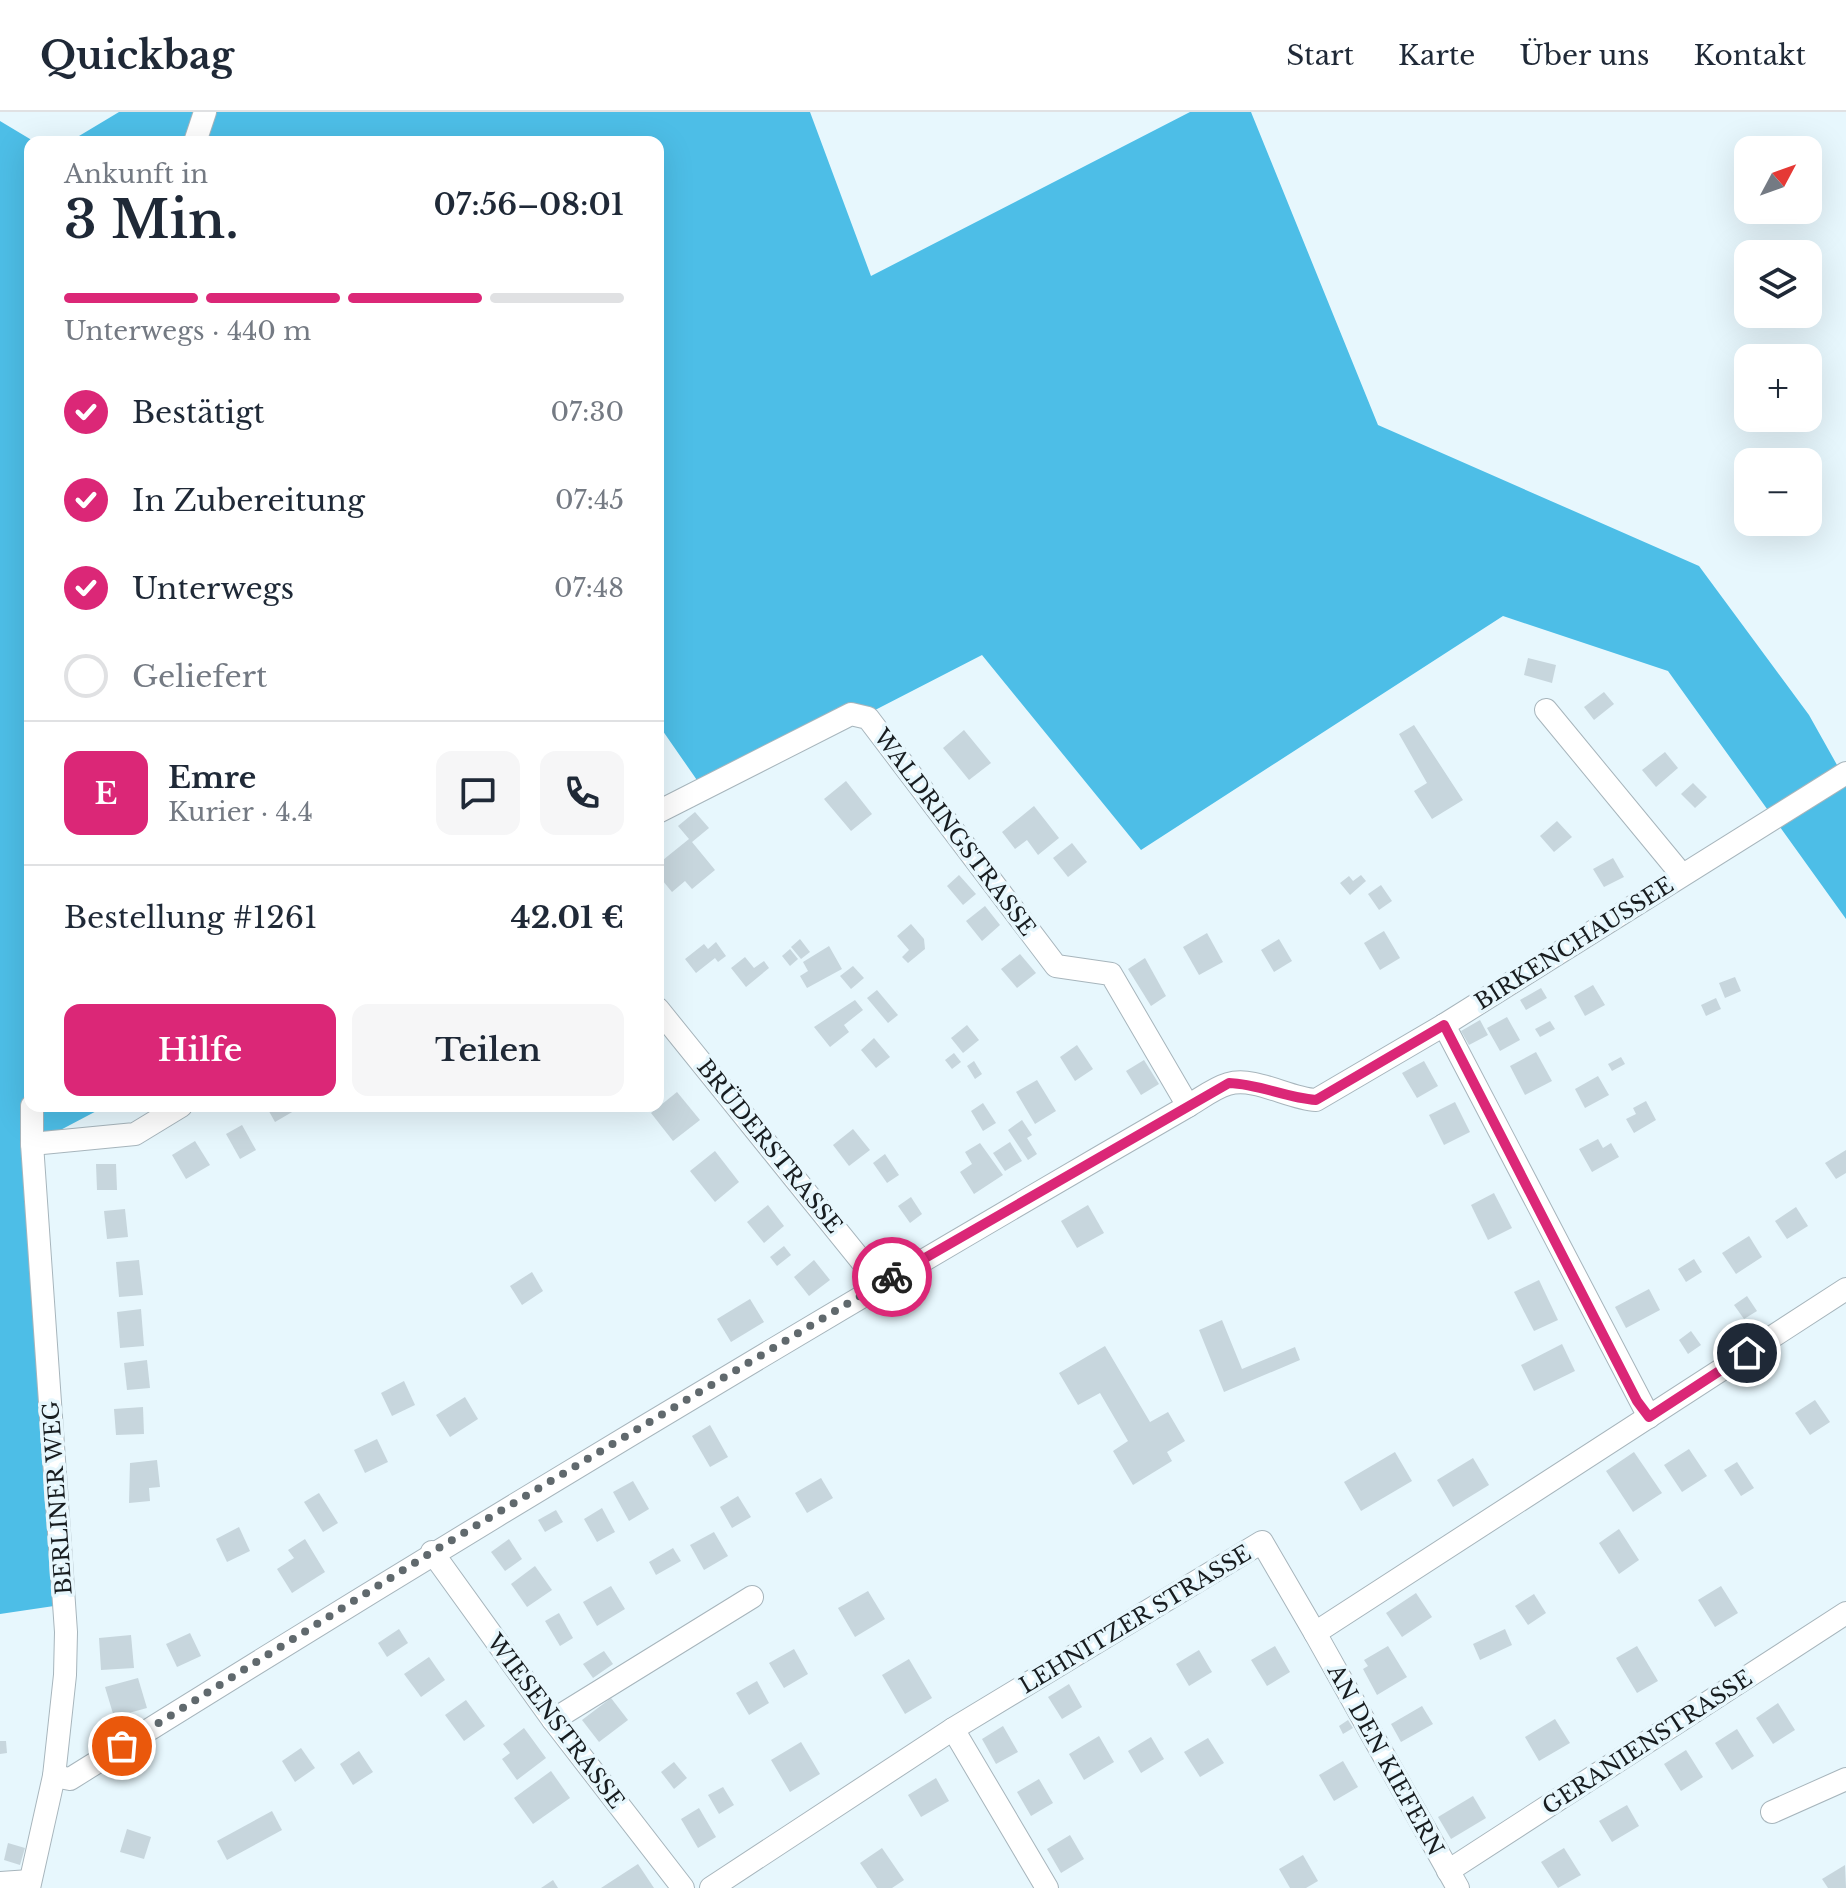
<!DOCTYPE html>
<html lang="de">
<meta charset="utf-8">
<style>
body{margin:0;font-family:"Libre Baskerville",serif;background:#f6f6f7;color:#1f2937;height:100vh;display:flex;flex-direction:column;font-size:30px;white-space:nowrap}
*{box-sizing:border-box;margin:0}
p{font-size:26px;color:#747a83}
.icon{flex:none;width:44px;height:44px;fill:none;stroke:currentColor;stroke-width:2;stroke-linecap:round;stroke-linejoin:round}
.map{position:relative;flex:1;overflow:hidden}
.side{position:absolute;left:24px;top:24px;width:640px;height:976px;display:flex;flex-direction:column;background:#fff;border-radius:16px;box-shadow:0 8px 32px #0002}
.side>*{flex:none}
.needle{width:52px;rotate:49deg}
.controls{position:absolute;left:1734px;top:24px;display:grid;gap:16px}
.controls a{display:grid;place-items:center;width:88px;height:88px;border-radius:16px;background:#fff;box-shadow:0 8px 32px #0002;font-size:40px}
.pin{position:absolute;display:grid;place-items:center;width:68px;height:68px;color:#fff;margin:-34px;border:4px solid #fff;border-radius:50%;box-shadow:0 2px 8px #0007}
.courier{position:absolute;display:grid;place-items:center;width:80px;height:80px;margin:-40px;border:6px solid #db2777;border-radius:50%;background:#fff;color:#222;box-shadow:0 2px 10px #0007}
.summary em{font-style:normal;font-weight:600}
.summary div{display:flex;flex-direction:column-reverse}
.summary{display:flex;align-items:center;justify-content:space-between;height:136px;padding:0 40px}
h1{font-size:52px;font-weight:600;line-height:60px}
.bar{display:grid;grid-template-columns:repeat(4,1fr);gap:12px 8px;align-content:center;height:96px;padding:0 40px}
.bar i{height:10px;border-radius:6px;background:#e0e1e3}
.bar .selected{background:#db2777}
.bar p{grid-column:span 4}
.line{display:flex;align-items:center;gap:20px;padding:0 40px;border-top:2px solid #e0e1e3}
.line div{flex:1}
.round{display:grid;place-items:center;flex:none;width:84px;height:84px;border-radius:16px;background:#f6f6f7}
ol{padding:0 40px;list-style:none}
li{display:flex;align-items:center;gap:24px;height:88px}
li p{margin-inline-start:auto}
li .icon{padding:8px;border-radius:50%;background:#db2777;color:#fff;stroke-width:4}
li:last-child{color:#747a83}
li i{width:44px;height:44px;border:4px solid #e0e1e3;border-radius:50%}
.action{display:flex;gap:16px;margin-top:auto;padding:16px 40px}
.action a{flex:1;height:92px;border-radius:16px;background:#db2777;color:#fff;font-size:32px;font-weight:600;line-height:92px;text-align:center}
.action a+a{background:#f6f6f7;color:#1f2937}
header{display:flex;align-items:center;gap:48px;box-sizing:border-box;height:112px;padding:0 40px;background:#fff;border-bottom:2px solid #e0e1e3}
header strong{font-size:38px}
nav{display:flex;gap:44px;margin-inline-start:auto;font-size:28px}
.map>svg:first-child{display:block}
.forest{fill:#4dbee7}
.building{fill:#c7d6dd}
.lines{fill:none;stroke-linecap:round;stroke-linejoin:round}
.minor-casing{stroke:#a7b5bc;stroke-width:24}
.minor{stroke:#fff;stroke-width:22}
.done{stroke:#60696d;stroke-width:8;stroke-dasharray:0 14.4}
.route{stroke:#db2777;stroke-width:10}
.labels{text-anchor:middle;stroke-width:7;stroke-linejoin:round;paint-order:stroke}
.street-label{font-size:22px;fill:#181d20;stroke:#e7f7fd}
</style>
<header>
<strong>Quickbag</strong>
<nav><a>Start</a><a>Karte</a><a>Über uns</a><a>Kontakt</a></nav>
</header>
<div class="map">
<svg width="1846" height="1776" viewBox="0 0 1846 1776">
<rect width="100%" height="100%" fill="#e7f7fd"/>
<!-- forest -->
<g class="forest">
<polygon points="119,0 810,0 871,164 1190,0 1251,0 1378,313 1699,454 1809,603 1846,669 1846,807 1668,559 1503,504 1141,738 982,543 708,684 658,612 658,30 69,30"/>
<polygon points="0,9 35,30 30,30 30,994 106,994 32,1033 54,1494 0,1502"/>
</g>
<!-- building -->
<g class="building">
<polygon points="1528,546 1556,553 1552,571 1524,563"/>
<polygon points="1604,580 1614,592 1594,608 1584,595"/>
<polygon points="1414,613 1463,688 1432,707 1414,679 1427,671 1399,622"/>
<polygon points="964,618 991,651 969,668 943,636"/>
<polygon points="1665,640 1678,656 1656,675 1642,658"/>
<polygon points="846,669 872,702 851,719 824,687"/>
<polygon points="1693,671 1707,685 1695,696 1681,682"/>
<polygon points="1034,694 1059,726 1038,743 1027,728 1015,737 1002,720"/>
<polygon points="695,700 709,716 692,730 715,758 692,777 685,769 672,780 658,763 658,752 689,727 678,714"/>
<polygon points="1557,709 1572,725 1554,740 1540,724"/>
<polygon points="1072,731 1087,750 1068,765 1053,746"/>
<polygon points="1613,746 1624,765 1604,775 1593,757"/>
<polygon points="959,763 976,782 963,793 947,774"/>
<polygon points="1361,763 1366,769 1350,783 1340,771 1349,764 1353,769"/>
<polygon points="1381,773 1392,789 1379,798 1368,782"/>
<polygon points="985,794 1000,813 982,829 966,809"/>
<polygon points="911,812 924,827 925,837 908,851 902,845 909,838 897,824"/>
<polygon points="1384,819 1400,846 1380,858 1364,831"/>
<polygon points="1207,821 1223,850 1199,863 1183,835"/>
<polygon points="800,827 810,840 801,847 791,835"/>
<polygon points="1279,827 1292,849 1274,860 1261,838"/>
<polygon points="716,830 726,844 718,850 715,846 696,861 685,847 704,832 708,837"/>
<polygon points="829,834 842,857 807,876 800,864 808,859 803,850"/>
<polygon points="790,837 798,847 790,854 782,844"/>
<polygon points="1020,842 1036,861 1017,876 1001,857"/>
<polygon points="745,845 754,856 764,849 769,856 746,875 731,856"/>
<polygon points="1145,846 1166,884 1151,894 1128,857"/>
<polygon points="853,854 864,866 851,877 840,864"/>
<polygon points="1735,865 1741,879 1725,886 1719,871"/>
<polygon points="1593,873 1605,893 1585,904 1574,884"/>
<polygon points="1541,876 1547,886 1526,898 1520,888"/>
<polygon points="877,878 898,903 888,911 867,886"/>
<polygon points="1716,886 1721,897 1706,904 1701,893"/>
<polygon points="855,888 863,898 844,913 849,920 830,935 814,915"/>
<polygon points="1507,905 1520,928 1500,939 1487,916"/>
<polygon points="1480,908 1488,923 1469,933 1461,919"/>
<polygon points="1550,909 1555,917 1540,925 1535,917"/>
<polygon points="967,913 979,928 963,941 951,926"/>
<polygon points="874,926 890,945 876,956 861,938"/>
<polygon points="1077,933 1093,957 1075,969 1060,945"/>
<polygon points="1536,940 1552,969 1525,983 1510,954"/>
<polygon points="954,941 961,950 952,957 945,948"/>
<polygon points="1621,945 1625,952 1612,959 1608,952"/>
<polygon points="1144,948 1159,972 1141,983 1126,959"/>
<polygon points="974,949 982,962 975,967 967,954"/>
<polygon points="1424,949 1438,974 1417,986 1402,961"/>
<polygon points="1598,964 1609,983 1585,996 1575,977"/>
<polygon points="1037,968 1056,999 1035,1012 1016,980"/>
<polygon points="677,980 700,1008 673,1029 651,1001"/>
<polygon points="1646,989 1656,1008 1634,1021 1626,1007 1636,1002 1633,996"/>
<polygon points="1455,990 1470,1020 1444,1033 1429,1003"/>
<polygon points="983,991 996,1011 983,1019 971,999"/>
<polygon points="266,994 298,994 299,996 275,1010"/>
<polygon points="1022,1008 1032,1023 1027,1026 1037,1042 1028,1048 1008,1018"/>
<polygon points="242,1013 256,1038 240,1047 226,1022"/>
<polygon points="853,1017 870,1038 849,1054 833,1033"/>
<polygon points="1598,1027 1603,1036 1611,1031 1619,1045 1592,1060 1579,1037"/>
<polygon points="195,1029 210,1053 186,1067 172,1043"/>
<polygon points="1010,1030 1022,1049 1005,1059 993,1041"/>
<polygon points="980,1031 1003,1063 974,1082 960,1060 972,1052 965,1040"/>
<polygon points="1846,1038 1846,1061 1836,1067 1825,1051"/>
<polygon points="715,1039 739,1070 715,1090 690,1059"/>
<polygon points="885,1042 899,1063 887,1071 873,1051"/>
<polygon points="96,1052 116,1052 117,1078 97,1078"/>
<polygon points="1494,1081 1512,1116 1488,1128 1471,1093"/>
<polygon points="911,1085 922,1102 910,1111 898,1094"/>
<polygon points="768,1093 784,1114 764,1131 747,1110"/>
<polygon points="1088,1093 1104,1121 1077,1136 1061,1109"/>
<polygon points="1796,1095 1808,1114 1787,1127 1775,1109"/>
<polygon points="125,1097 128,1125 107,1127 104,1099"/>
<polygon points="1749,1124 1762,1145 1736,1162 1722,1141"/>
<polygon points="784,1134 791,1143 777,1154 770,1145"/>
<polygon points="1694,1147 1702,1160 1686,1170 1678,1157"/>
<polygon points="139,1148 143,1183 119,1185 116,1150"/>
<polygon points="814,1148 830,1168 809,1184 794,1165"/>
<polygon points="532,1160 543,1179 522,1193 510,1174"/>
<polygon points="1539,1168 1558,1208 1534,1219 1514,1180"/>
<polygon points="1649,1177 1660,1198 1626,1216 1615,1195"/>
<polygon points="1747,1184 1757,1199 1744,1207 1734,1193"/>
<polygon points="750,1187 764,1210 731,1230 717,1207"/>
<polygon points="141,1197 144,1234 120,1236 117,1200"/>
<polygon points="1222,1208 1242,1257 1295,1235 1300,1248 1224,1280 1199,1218"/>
<polygon points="1691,1219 1701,1233 1688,1242 1679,1228"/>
<polygon points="1562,1232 1575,1259 1534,1279 1521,1253"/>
<polygon points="1105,1234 1150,1310 1168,1300 1185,1329 1167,1340 1172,1349 1133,1373 1113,1339 1128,1329 1100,1281 1078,1293 1059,1261"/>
<polygon points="147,1248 150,1276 127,1278 124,1251"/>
<polygon points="404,1269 415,1293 392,1304 381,1281"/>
<polygon points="465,1285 478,1307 450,1325 436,1303"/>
<polygon points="1815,1288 1830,1310 1810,1323 1795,1301"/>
<polygon points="143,1295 144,1322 116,1323 114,1297"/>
<polygon points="710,1313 728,1345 710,1355 692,1324"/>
<polygon points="377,1327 388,1350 365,1361 354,1338"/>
<polygon points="1689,1337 1707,1364 1682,1380 1664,1353"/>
<polygon points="1395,1340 1412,1369 1361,1399 1344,1370"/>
<polygon points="1634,1340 1662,1381 1633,1400 1606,1359"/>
<polygon points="1473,1346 1489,1373 1453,1395 1437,1368"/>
<polygon points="157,1348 160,1375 149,1376 150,1389 129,1391 130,1351"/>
<polygon points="1737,1350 1754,1376 1741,1384 1724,1358"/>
<polygon points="821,1366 833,1386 807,1401 795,1381"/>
<polygon points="633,1369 649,1397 629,1409 613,1380"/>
<polygon points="319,1381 338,1411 323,1420 304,1390"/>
<polygon points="738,1384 751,1405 732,1416 720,1395"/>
<polygon points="602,1396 615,1420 597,1430 584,1407"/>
<polygon points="556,1398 563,1410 545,1420 538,1408"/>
<polygon points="239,1415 250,1439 227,1450 216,1427"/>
<polygon points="1619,1417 1639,1448 1619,1462 1599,1431"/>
<polygon points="714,1420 728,1444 704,1458 690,1433"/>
<polygon points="305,1427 325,1460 292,1481 277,1457 294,1446 288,1438"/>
<polygon points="509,1427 522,1447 505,1459 491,1440"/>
<polygon points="673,1436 681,1449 656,1463 649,1450"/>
<polygon points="535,1454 552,1478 527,1495 511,1472"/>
<polygon points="611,1474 625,1497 597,1514 583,1490"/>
<polygon points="1721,1474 1738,1501 1715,1515 1698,1488"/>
<polygon points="868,1479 885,1507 855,1525 838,1496"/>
<polygon points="1416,1481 1432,1505 1402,1525 1386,1501"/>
<polygon points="1534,1482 1546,1501 1528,1513 1515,1494"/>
<polygon points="559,1501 573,1526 560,1534 545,1509"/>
<polygon points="399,1517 408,1531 387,1545 378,1531"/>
<polygon points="1505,1517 1512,1533 1480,1548 1473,1532"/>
<polygon points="190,1521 201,1544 177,1555 166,1532"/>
<polygon points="131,1523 134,1556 101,1558 99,1526"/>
<polygon points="1275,1534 1290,1560 1267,1574 1251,1548"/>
<polygon points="1388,1534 1407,1565 1377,1583 1363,1557 1368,1554 1364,1548"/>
<polygon points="1637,1534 1658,1569 1637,1581 1616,1546"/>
<polygon points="794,1537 808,1562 784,1576 769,1551"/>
<polygon points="1199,1538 1212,1560 1189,1574 1176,1552"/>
<polygon points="604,1539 613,1552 593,1566 583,1552"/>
<polygon points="429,1545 445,1568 421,1585 404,1562"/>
<polygon points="909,1547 932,1586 905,1602 882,1563"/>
<polygon points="138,1566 147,1596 114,1605 105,1575"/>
<polygon points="757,1569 769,1591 749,1603 736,1581"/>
<polygon points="1069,1572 1082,1595 1062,1607 1048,1585"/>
<polygon points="611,1586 628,1608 599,1630 582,1608"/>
<polygon points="466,1588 485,1614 464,1629 445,1603"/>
<polygon points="1778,1591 1795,1618 1773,1632 1756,1606"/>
<polygon points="1422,1594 1433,1612 1401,1630 1391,1612"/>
<polygon points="1555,1607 1570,1631 1539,1649 1525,1625"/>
<polygon points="1348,1608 1353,1616 1343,1622 1339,1614"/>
<polygon points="1003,1614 1018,1640 996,1652 982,1627"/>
<polygon points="524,1616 546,1646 517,1668 502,1647 510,1641 503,1632"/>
<polygon points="1737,1617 1754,1644 1732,1658 1715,1631"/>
<polygon points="1099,1624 1114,1650 1084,1668 1069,1642"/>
<polygon points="1151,1625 1164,1647 1141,1661 1128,1639"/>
<polygon points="1208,1626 1224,1651 1200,1665 1184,1640"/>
<polygon points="0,1629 6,1629 7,1641 0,1642"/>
<polygon points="801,1630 820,1662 790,1680 771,1648"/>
<polygon points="301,1636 315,1656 295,1670 282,1649"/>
<polygon points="1686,1638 1703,1665 1681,1679 1664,1652"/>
<polygon points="359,1639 373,1660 353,1673 340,1652"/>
<polygon points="1343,1649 1358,1675 1334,1689 1319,1663"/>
<polygon points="674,1650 687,1666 674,1677 661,1660"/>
<polygon points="551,1659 570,1686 533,1712 514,1686"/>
<polygon points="936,1666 949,1689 921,1705 908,1683"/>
<polygon points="1039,1667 1053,1691 1031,1704 1017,1680"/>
<polygon points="723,1675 734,1693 719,1702 708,1683"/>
<polygon points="1473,1684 1486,1706 1451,1727 1438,1705"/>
<polygon points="1627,1693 1639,1714 1612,1730 1599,1709"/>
<polygon points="699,1696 716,1725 698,1736 681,1707"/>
<polygon points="272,1699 282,1718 227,1748 217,1729"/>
<polygon points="127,1717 151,1725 144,1747 120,1740"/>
<polygon points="1070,1723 1084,1747 1061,1761 1047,1737"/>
<polygon points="8,1731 25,1736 20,1753 4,1748"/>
<polygon points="882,1736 904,1768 892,1776 877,1776 860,1751"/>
<polygon points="1564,1736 1581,1763 1558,1776 1541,1750"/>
<polygon points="1303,1743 1318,1769 1306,1776 1290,1776 1279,1757"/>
<polygon points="638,1752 654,1776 601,1776"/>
<polygon points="1845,1753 1846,1776 1828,1776 1822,1767"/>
<polygon points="553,1768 558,1776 541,1776"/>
</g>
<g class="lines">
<defs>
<g id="minor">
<polyline points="195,30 205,0"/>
<polyline points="1546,598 1682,763"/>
<polyline points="658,700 851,602 868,606 1056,854 1111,862 1188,994"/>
<polyline points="658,897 880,1172"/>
<polyline points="1444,913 1649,1305"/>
<polyline points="32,1032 135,1022 181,994"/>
<polyline points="432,1440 553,1608 683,1776"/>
<polyline points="1315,1521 1458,1776"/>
<polyline points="553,1608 752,1485"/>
<polyline points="953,1617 1047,1776"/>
<path d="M 54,1664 L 70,1667 C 439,1436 811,1212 1188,994 C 1200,987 1214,976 1228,972 C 1255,964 1289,987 1316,988 L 1444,913 L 1846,661"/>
<polyline points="1772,1700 1846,1667"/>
<polyline points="1448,1759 1846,1501"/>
<polyline points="0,1771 30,1769"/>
<polyline points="29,1776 54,1664 65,1563 66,1520 32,1032 32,994"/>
<polyline points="711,1776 953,1617 1262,1430 1315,1521 1846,1177"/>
</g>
</defs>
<!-- minor casing -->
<use href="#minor" class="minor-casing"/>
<!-- minor -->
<use href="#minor" class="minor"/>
</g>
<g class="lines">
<!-- done -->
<polyline class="done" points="122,1634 432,1440 892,1165"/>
<!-- route -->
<path class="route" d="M 892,1165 L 1229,971 C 1260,972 1286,986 1316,988 L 1444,913 L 1637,1289 L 1649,1305 L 1747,1241"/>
</g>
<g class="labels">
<!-- street labels -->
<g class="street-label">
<text transform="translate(955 720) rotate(53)" y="8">WALDRINGSTRASSE</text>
<text transform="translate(1574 831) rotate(-32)" y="8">BIRKENCHAUSSEE</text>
<text transform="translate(770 1034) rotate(51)" y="8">BRÜDERSTRASSE</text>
<text transform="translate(57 1386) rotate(-94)" y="8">BERLINER WEG</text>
<text transform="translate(1135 1507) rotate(-31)" y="8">LEHNITZER STRASSE</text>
<text transform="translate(556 1609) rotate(53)" y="8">WIESENSTRASSE</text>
<text transform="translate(1647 1630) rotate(-33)" y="8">GERANIENSTRASSE</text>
<text transform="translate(1386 1648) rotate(61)" y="8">AN DEN KIEFERN</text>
</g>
</g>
</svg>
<div class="controls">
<a><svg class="needle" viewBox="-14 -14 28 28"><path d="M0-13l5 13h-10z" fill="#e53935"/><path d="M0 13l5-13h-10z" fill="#747a83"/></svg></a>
<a><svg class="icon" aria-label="layers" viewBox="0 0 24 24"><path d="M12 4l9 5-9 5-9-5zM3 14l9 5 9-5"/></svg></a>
<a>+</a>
<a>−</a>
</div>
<div class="pin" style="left:122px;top:1634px;background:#ea580c"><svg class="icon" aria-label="bag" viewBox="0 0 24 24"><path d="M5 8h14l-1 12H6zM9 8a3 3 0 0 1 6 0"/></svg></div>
<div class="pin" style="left:1747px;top:1241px;background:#1f2937"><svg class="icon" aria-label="home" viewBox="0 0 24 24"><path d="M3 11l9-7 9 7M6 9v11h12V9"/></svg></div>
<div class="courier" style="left:892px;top:1165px"><svg class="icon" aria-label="bike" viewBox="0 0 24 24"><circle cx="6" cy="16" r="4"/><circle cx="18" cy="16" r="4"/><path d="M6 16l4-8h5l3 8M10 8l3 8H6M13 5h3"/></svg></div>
<section class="side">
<div class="summary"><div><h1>3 Min.</h1><p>Ankunft in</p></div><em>07:56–08:01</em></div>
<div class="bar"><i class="selected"></i><i class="selected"></i><i class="selected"></i><i></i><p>Unterwegs · 440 m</p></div>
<ol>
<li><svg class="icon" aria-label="check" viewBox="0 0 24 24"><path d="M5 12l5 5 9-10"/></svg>Bestätigt<p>07:30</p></li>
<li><svg class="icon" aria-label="check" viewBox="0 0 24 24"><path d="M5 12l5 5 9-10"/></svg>In Zubereitung<p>07:45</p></li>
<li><svg class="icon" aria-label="check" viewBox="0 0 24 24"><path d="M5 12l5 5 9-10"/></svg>Unterwegs<p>07:48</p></li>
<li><i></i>Geliefert</li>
</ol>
<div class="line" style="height:144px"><b class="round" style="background:#db2777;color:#fff">E</b><div><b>Emre</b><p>Kurier · 4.4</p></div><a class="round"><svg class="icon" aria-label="chat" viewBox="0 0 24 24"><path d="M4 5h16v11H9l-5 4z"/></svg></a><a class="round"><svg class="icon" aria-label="phone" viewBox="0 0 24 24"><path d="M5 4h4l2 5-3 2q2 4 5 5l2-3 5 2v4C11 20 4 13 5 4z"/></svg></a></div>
<div class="line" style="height:104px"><div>Bestellung #1261</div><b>42.01 €</b></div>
<div class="action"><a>Hilfe</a><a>Teilen</a></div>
</section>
</div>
